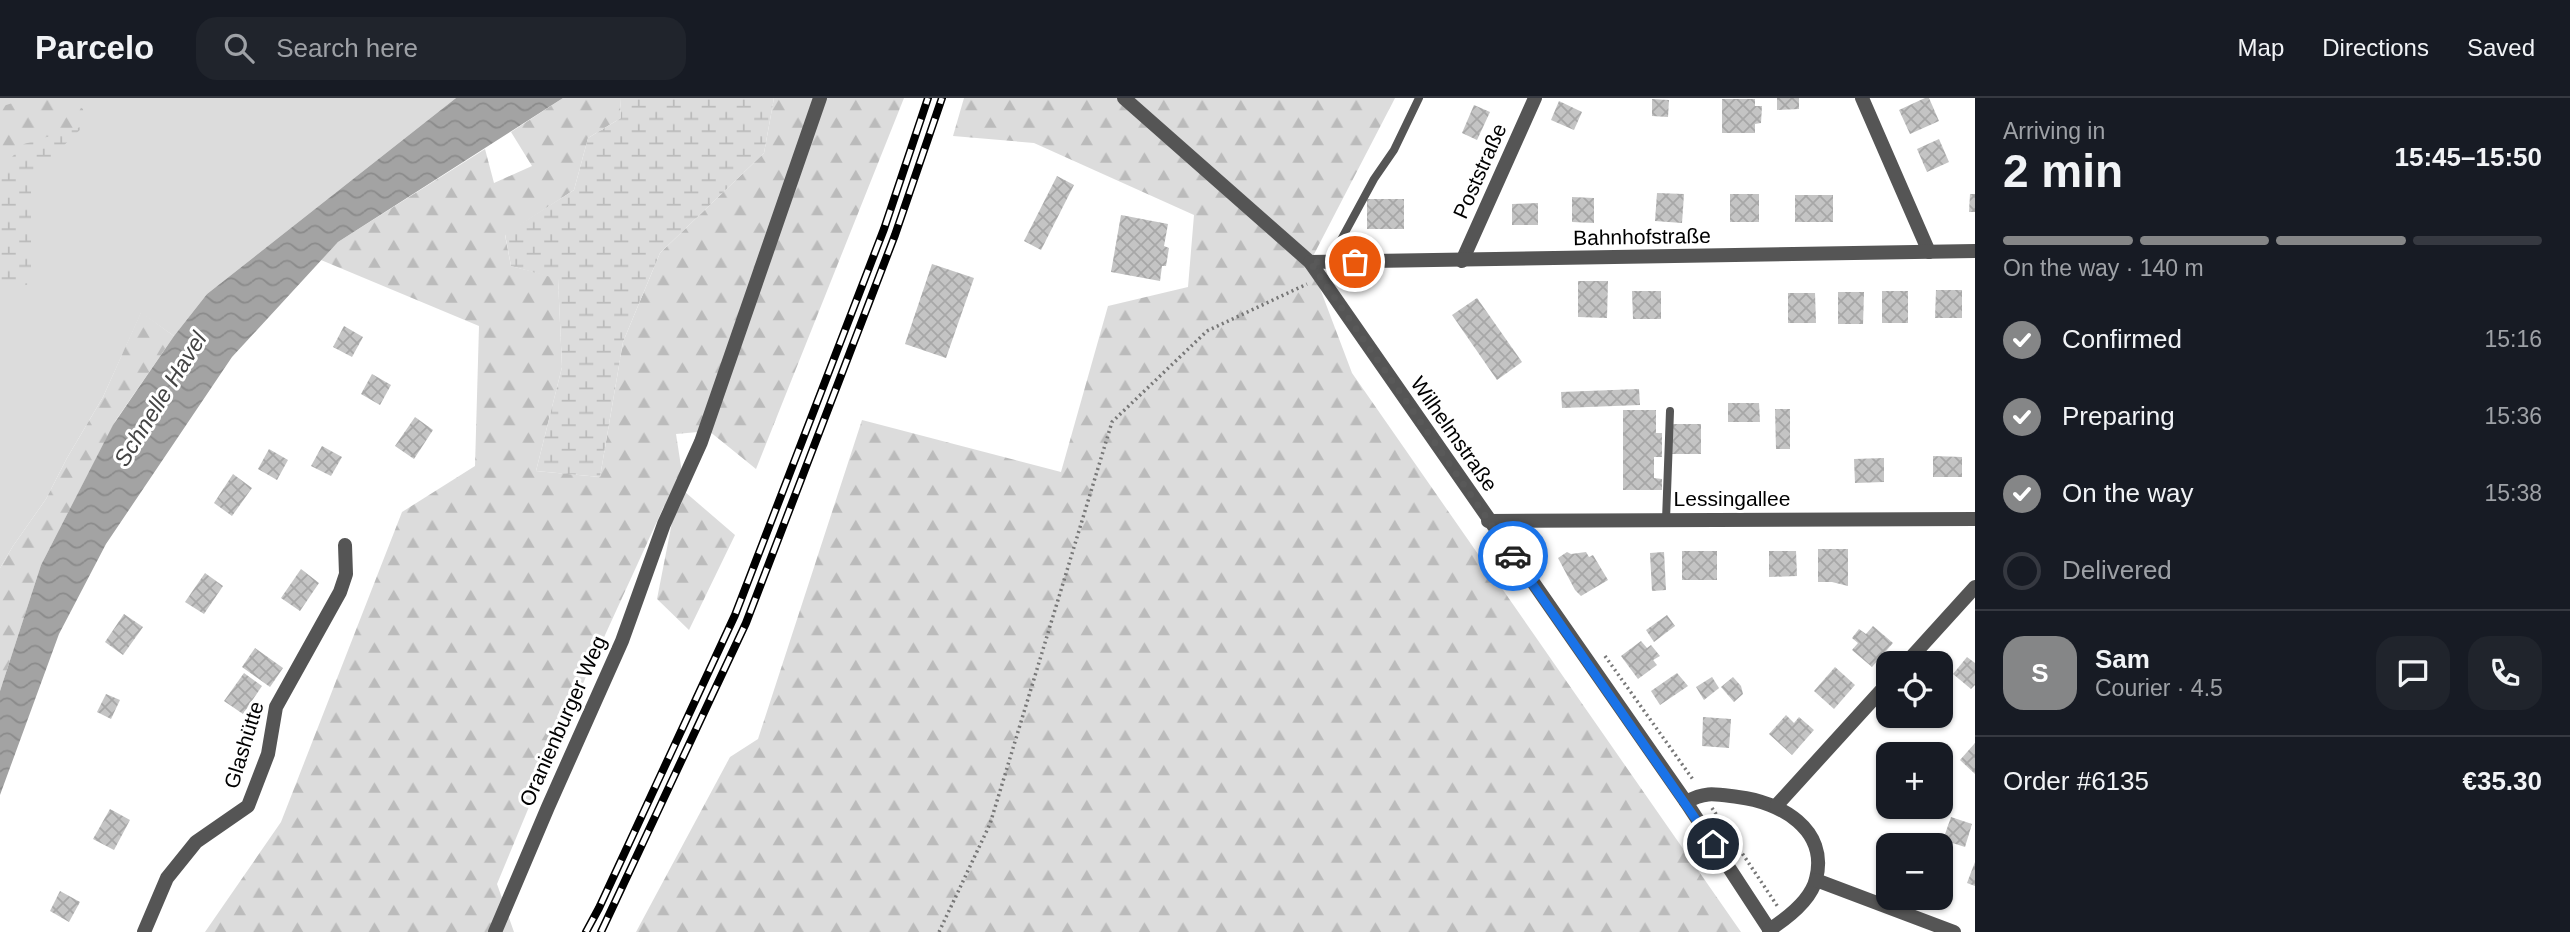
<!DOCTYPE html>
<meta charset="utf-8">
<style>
body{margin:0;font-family:Helvetica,sans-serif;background:#20242c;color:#f1f3f6;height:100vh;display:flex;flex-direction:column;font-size:26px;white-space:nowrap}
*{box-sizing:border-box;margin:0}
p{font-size:23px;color:#9ea1a6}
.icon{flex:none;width:38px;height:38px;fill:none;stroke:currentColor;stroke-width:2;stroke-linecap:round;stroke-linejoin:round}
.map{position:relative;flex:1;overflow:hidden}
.sheet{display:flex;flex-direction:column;background:#171b24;width:595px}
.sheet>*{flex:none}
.tools{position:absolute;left:1876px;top:553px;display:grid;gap:14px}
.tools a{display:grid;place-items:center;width:77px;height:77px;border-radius:14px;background:#171b24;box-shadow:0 2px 5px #0004;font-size:35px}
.pin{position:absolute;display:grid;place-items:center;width:60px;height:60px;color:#fff;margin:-30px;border:4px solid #fff;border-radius:50%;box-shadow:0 2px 7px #0007}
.courier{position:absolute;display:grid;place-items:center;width:70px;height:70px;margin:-35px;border:5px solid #1a73e8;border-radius:50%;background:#fff;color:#222;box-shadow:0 2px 9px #0007}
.head em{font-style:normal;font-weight:600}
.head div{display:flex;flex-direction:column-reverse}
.head{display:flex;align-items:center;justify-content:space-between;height:119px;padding:0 28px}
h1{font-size:46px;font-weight:600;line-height:52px}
.bar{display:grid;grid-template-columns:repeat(4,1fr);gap:10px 7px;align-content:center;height:84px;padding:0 28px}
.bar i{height:9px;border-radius:5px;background:#363941}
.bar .active{background:#858687}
.bar p{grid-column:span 4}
.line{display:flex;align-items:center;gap:18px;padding:0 28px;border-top:2px solid #363941}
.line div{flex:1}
.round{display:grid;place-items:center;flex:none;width:74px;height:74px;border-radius:21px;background:#20242c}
ol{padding:0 28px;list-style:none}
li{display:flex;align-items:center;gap:21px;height:77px}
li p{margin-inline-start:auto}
li .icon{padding:7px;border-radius:50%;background:#858687;color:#fff;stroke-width:4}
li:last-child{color:#9ea1a6}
li i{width:38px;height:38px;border:4px solid #363941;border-radius:50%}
header{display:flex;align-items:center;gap:42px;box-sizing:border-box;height:98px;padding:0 35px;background:#171b24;border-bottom:2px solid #363941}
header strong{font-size:33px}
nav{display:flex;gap:38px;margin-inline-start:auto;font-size:24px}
.search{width:490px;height:63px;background:#20242c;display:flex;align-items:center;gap:18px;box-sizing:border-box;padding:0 24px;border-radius:21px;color:#9ea1a6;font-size:26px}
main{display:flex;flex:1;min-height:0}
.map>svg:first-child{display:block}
.grass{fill:#dcdcdc}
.forest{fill:url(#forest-firs)}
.wetland{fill:url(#wetland-marsh)}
.water{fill:url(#water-waves)}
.building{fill:url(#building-cross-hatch)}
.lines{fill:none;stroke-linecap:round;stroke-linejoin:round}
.path{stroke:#777;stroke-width:3.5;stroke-dasharray:2 3.5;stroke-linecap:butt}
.lane{stroke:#555;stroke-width:8}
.street{stroke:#555;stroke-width:14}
.rail-casing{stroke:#000;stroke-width:8}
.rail{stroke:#fff;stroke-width:5;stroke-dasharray:16;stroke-linecap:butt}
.done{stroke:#595959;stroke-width:7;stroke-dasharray:0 12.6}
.route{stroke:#1a73e8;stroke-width:9}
.labels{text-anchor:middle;stroke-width:6;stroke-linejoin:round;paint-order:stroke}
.street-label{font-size:21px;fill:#000;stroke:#fff}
.water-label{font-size:23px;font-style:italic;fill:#444;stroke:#fff}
</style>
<header>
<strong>Parcelo</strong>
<div class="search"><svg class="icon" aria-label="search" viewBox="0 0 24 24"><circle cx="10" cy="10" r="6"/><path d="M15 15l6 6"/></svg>Search here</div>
<nav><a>Map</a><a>Directions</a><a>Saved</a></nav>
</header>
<main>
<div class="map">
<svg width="1975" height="834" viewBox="0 0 1975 834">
<defs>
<pattern id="forest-firs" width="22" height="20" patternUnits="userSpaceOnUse" patternTransform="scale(1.75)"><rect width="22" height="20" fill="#dcdcdc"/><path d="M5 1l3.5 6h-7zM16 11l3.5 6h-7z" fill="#bbb"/></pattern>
<pattern id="wetland-marsh" width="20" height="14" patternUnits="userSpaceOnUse" patternTransform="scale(1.75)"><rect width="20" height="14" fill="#dcdcdc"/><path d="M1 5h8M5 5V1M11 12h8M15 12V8" fill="none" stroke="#bbb"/></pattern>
<pattern id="water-waves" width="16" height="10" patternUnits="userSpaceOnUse" patternTransform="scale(1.75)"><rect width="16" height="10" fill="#a3a3a3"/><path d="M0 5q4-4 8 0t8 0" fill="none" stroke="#8b8b8b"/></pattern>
<pattern id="building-cross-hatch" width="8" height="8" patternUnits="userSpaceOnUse" patternTransform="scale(1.75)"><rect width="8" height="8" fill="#c4c4c4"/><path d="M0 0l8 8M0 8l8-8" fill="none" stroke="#a7a7a7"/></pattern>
</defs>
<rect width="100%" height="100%" fill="#fff"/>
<!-- grass -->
<polygon class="grass" points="0,0 456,0 207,196 174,238 141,215 103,299 67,360 46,401 13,448 0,470"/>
<!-- forest -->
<g class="forest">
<polygon points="28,0 65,0 83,11 84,28 24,46 0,72 0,9"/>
<polygon points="563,0 620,0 621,20 588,40 574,92 505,137 511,168 558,180 562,269 536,373 600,379 623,244 660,155 764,55 774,0 904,0 756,371 709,333 676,336 685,394 735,437 689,532 657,501 674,414 664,408 553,651 497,786 514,834 205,834 281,724 402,414 475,368 479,228 321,162 338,144 485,51 494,85 532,68 511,34"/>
<polygon points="964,0 1395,0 1310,164 1352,275 1741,834 636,834 730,659 758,641 862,322 1061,374 1108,208 1188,189 1194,117 1034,45 953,38"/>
<polygon points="141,214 174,238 116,322 41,467 0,593 0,470 13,448 46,401 67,360 103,299"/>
</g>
<!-- wetland -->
<g class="wetland">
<polygon points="620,0 774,0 764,55 660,155 623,244 600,379 536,373 562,269 558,181 511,168 505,136 574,92 588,40 621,20"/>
<polygon points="84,28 31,79 31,186 0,192 0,72 24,46"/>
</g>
<!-- water -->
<polygon class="water" points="456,0 563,0 338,144 232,259 106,446 59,536 0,697 0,593 41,467 113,327 174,238 207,196"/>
<!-- building -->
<g class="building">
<polygon points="1777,0 1799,0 1799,11 1777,12"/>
<polygon points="1925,0 1929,0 1939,23 1910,36 1899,12"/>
<polygon points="1652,1 1669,2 1668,19 1652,18"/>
<polygon points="1722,1 1755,1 1755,8 1762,8 1761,25 1755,26 1755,35 1722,35"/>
<polygon points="1559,3 1582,14 1574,32 1551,22"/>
<polygon points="1474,7 1490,14 1477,42 1462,35"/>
<polygon points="1939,41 1949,64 1927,74 1917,51"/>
<polygon points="1057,78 1074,87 1041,152 1024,143"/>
<polygon points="1657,95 1684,96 1682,125 1655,123"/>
<rect x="1730" y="96" width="29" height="28"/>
<polygon points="1970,96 1975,96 1975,114 1969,114"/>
<rect x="1795" y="97" width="38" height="27"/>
<polygon points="1572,99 1594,100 1594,125 1572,124"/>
<rect x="1367" y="101" width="37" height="30"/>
<polygon points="1538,105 1538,127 1512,127 1512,106"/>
<polygon points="1121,117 1168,126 1164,148 1169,150 1166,168 1162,168 1160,183 1111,174"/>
<polygon points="932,166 974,180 946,260 905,246"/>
<polygon points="1578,183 1608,183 1607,220 1578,219"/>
<polygon points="1936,192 1962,192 1962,220 1935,220"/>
<polygon points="1632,193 1661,193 1661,221 1633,221"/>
<rect x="1882" y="193" width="26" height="32"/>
<polygon points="1838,194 1864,194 1863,226 1838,226"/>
<polygon points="1788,195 1815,195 1816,225 1788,225"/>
<polygon points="1477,200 1522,264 1497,282 1452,217"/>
<polygon points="344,228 363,239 352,259 333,249"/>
<polygon points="372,276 391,287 380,307 361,296"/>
<polygon points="1639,291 1640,307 1562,310 1561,294"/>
<polygon points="1728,305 1759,305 1760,324 1728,324"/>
<polygon points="1775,311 1790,311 1790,351 1776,351"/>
<polygon points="1623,312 1656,312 1656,335 1662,335 1662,359 1654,359 1654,380 1662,381 1662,392 1623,392"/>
<polygon points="415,319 433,332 414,361 395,348"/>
<rect x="1672" y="326" width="29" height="30"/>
<polygon points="322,348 342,359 331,378 311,368"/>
<polygon points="269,351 288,362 277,382 258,371"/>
<polygon points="1933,358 1962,359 1962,379 1933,379"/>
<polygon points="1884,360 1884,384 1855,385 1854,361"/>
<polygon points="233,376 252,390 232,418 214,405"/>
<polygon points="1818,451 1848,451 1848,488 1832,484 1818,484"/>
<rect x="1682" y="453" width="35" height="29"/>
<polygon points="1769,453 1796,453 1797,478 1769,479"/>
<polygon points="1567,454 1571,456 1586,454 1589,459 1593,457 1608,482 1581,498 1575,492 1558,460"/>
<polygon points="1664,454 1666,492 1652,493 1650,455"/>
<polygon points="301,471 319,485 300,513 281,500"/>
<polygon points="205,475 223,488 204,516 185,504"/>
<polygon points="124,516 143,529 123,557 105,544"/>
<polygon points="1667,517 1675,528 1654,544 1646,532"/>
<polygon points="1873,528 1893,545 1872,569 1852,552 1858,545 1852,540 1859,531 1866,536"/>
<polygon points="1641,543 1647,550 1651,547 1660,558 1653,562 1657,567 1638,581 1621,558"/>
<polygon points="255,550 283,570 270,589 242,569"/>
<polygon points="1967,559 1975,565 1975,587 1971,591 1953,576"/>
<polygon points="1835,569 1855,587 1834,611 1814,593"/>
<polygon points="244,575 262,588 243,616 224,603"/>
<polygon points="1677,575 1688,588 1660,607 1651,593"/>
<polygon points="1712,579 1719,590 1704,602 1696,589"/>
<polygon points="1733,579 1741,588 1743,596 1734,604 1721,589"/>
<polygon points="106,596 120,602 111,621 97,614"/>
<polygon points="1786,617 1794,625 1799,619 1814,632 1792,657 1769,636"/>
<polygon points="1703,619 1731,621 1729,650 1702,648"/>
<polygon points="1975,645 1975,676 1960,662"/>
<polygon points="110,711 130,722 114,752 93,741"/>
<polygon points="1951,719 1972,726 1965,749 1943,742"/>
<polygon points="1975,764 1975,788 1967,785"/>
<polygon points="60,793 80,804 69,824 50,813"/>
</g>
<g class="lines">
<!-- path -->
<g class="path">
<polyline points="1605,558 1694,683"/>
<polyline points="1712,710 1778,809"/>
<polyline points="939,834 990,726 1112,324 1207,233 1307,186"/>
</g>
<!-- lane -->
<g class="lane">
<polyline points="1329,164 1374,81 1394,52 1419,0"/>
<polyline points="1666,422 1670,313"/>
</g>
<!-- street -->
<g class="street">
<polyline points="1124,0 1310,164 1686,704 1771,834"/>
<polyline points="1862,0 1929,154"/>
<polyline points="1462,163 1535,0"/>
<polyline points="1310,164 1975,153"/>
<polyline points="1488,423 1975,421"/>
<polyline points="1906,565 1975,489"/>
<path d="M 1686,704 C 1706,693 1715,696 1738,699 C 1780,704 1829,731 1816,781 C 1811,802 1786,821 1769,832"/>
<polyline points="1776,708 1888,585"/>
<polyline points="1816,782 1954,834"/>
<polyline points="144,834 167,780 196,744 248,708 268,656 276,609 340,494 346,476 345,447"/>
<polyline points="495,834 548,709 622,543 664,426 701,344 820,0"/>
</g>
<defs>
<g id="rail">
<polyline points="586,834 599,810 735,517 884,131 928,0"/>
<polyline points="601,834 746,525 895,137 942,0"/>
</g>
</defs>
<!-- rail casing -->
<use href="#rail" class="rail-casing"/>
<!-- rail -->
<use href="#rail" class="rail"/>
</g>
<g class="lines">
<!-- done -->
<polyline class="done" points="1355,164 1310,164 1513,458"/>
<!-- route -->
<polyline class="route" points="1513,458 1713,746"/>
</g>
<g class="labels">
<!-- street labels -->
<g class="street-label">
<text transform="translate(1480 73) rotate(-66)" y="7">Poststraße</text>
<text transform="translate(1642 139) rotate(-1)" y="7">Bahnhofstraße</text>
<text transform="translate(1454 336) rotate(55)" y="7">Wilhelmstraße</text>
<text x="1732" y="408">Lessingallee</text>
<text transform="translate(563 623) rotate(-66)" y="7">Oranienburger Weg</text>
<text transform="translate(244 647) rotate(-73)" y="7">Glashütte</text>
</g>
<!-- water labels -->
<g class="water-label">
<text transform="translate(160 301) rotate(-58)" y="8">Schnelle Havel</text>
</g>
</g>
</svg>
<div class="tools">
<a><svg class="icon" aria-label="locate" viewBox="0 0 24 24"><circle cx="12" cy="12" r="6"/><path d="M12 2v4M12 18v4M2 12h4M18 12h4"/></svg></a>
<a>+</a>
<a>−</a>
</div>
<div class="pin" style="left:1355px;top:164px;background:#ea580c"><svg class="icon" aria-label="bag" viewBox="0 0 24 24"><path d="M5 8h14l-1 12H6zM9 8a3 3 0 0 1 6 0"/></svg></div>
<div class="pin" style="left:1713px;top:746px;background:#1f2937"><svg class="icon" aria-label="home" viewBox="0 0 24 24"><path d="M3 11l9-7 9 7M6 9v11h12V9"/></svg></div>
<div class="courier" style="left:1513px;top:458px"><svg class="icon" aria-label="car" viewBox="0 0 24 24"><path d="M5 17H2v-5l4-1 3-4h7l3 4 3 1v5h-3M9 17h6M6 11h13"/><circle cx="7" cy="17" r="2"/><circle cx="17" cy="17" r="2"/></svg></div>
</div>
<section class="sheet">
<div class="head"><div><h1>2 min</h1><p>Arriving in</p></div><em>15:45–15:50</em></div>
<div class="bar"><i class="active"></i><i class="active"></i><i class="active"></i><i></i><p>On the way · 140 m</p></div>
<ol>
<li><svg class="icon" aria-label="check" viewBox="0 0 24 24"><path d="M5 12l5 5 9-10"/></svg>Confirmed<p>15:16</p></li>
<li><svg class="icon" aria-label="check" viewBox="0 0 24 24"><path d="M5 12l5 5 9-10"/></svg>Preparing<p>15:36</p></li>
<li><svg class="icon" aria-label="check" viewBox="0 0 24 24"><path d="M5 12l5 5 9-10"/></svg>On the way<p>15:38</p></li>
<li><i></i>Delivered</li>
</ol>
<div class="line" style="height:126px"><b class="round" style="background:#858687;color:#fff">S</b><div><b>Sam</b><p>Courier · 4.5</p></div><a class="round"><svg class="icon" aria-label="chat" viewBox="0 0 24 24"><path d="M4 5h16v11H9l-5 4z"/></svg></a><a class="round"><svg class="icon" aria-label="phone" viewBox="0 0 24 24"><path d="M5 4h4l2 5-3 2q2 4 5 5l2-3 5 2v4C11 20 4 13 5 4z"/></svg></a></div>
<div class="line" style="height:91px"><div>Order #6135</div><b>€35.30</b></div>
</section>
</main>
